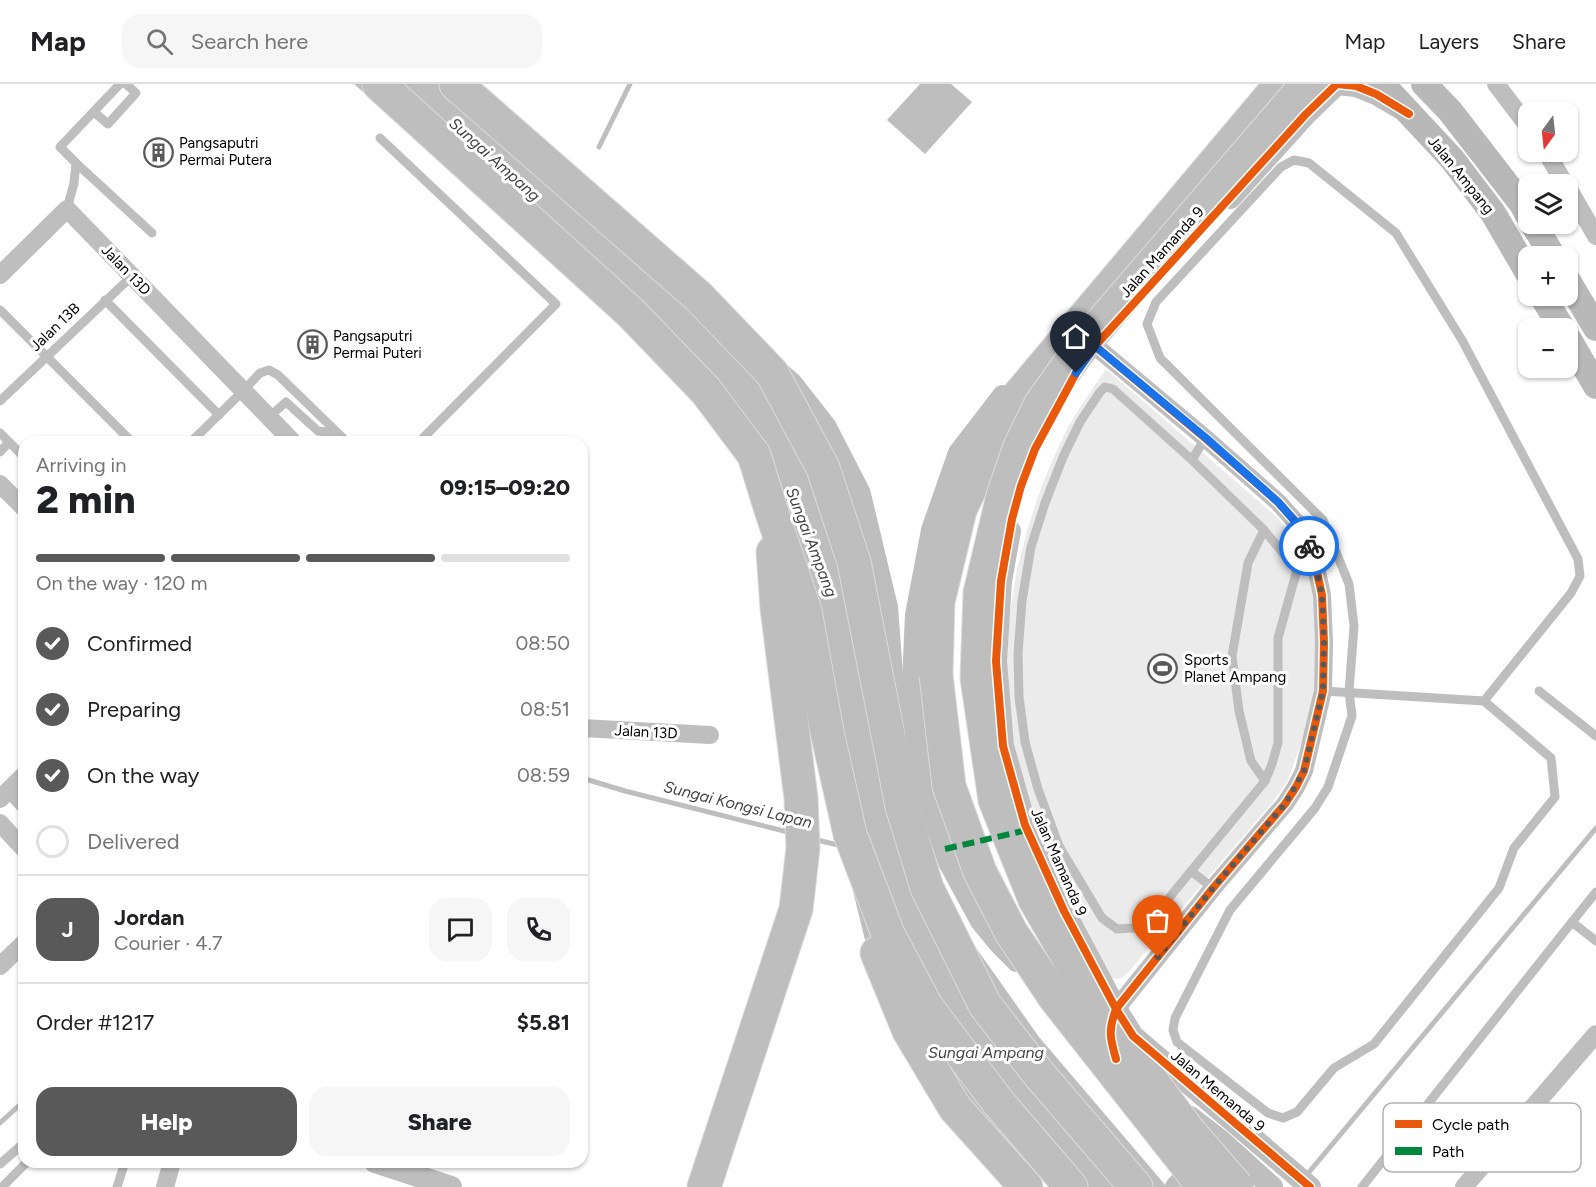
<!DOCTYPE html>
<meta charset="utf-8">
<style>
body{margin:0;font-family:Figtree,sans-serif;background:#f6f6f6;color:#202124;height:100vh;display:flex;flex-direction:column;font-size:22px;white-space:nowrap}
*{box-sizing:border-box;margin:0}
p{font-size:20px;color:#757577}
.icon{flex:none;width:33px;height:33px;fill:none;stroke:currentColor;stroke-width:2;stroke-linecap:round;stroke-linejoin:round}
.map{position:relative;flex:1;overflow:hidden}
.details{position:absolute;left:18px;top:352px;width:570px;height:732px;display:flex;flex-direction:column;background:#fff;border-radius:18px;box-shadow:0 2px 4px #0004}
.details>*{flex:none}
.needle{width:39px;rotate:195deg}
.controls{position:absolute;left:1518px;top:18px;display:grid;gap:12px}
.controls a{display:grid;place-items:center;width:60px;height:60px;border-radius:12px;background:#fff;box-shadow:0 2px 4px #0004;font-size:30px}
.pin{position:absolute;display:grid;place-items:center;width:51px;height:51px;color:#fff;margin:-62px -26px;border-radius:50% 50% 50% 0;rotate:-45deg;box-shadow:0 0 6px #0007}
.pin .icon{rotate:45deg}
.courier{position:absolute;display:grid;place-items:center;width:60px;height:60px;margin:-30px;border:4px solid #1a73e8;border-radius:50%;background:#fff;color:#222;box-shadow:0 2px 8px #0007}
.headline em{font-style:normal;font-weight:800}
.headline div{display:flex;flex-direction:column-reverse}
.headline{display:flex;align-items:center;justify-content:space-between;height:102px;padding:0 18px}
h1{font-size:39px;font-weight:800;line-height:45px}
.bar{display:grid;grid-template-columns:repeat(4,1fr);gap:9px 6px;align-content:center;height:72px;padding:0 18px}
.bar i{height:8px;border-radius:4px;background:#e0e0e0}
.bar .on{background:#595959}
.bar p{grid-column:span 4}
.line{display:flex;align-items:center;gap:15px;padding:0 18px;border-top:2px solid #e0e0e0}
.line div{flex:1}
.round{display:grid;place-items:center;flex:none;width:63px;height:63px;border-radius:18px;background:#f6f6f6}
ol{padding:0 18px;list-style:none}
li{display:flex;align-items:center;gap:18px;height:66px}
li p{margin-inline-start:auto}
li .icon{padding:6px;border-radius:50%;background:#595959;color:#fff;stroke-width:4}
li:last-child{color:#757577}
li i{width:33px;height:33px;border:3px solid #e0e0e0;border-radius:50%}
.button{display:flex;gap:12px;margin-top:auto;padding:12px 18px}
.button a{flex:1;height:69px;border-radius:18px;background:#595959;color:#fff;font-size:24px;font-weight:800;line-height:69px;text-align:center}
.button a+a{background:#f6f6f6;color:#202124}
header{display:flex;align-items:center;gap:36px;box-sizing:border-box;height:84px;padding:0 30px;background:#fff;border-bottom:2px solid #e0e0e0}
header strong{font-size:28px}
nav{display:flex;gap:33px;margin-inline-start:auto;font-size:21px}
.search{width:420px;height:54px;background:#f6f6f6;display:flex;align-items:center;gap:15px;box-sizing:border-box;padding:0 21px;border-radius:18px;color:#757577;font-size:22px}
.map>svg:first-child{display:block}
.green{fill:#ebebeb}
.water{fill:#bebebe}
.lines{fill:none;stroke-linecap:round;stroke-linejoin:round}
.stream{stroke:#bebebe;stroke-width:5}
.motorway-casing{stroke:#dbdbdb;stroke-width:35}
.service{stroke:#bebebe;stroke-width:9}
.minor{stroke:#bebebe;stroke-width:18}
.tertiary{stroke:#bebebe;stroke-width:22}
.secondary{stroke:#b8b8b8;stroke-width:26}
.motorway{stroke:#bebebe;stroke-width:33}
.motorway-bridge-casing{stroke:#dbdbdb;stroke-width:35;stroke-linecap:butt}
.motorway-bridge{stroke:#bebebe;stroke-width:33}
.quiet{stroke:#00873e;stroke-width:6;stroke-dasharray:12 6;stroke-linecap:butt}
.cycleway-casing{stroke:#fff;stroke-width:11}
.cycleway{stroke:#e8590c;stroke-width:8}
.done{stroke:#595959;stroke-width:6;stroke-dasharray:0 10.8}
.route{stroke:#1a73e8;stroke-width:8}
.labels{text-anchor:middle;stroke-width:6;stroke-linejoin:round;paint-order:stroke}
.poi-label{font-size:15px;fill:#000;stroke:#fff;text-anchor:start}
.street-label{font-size:15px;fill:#000;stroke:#fff}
.water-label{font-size:16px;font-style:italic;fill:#434343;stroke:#fff}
.key{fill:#fff;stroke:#b2b2b2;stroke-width:1.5}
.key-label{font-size:16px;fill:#000}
</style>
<header>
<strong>Map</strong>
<div class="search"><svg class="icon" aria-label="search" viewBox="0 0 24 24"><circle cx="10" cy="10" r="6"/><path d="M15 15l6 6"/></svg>Search here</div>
<nav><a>Map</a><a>Layers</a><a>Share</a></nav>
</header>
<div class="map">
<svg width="1596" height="1103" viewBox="0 0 1596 1103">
<rect width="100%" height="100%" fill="#fff"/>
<!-- green -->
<polygon class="green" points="1106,285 1278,434 1301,466 1314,503 1318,599 1304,651 1287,698 1272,719 1205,797 1126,891 1119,895 1112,894 1080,849 1014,684 1008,622 1007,571 1010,528 1017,485 1027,447 1038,412 1052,377 1068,343 1086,314"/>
<!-- water -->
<g class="water">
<polygon points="354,0 452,0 799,291 835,337 870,405 898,522 910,686 936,792 974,861 1039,953 1167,1103 1063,1103 1051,1093 972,1036 899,925 865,856 842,762 753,372 645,255"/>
<polygon points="920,0 951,0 972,18 925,70 887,36"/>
</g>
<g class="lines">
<!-- stream -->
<g class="stream">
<polyline points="599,63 630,0"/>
<polyline points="582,694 625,707 792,749"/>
<polyline points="813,755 842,762"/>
<polyline points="0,1039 24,1017"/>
<polyline points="1305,1093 1596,744"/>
</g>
<defs>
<g id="motorway">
<polyline points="379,0 631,229 706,307 754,371 771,426 805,527 827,648 850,750 888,850 926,922 998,1018 1071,1103"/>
<polyline points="456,0 699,213 772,289 823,384 854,478 902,722 927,804 985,921 1038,989 1136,1103"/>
<polyline points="936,591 938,518 960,426 1009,323 1281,0"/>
<polyline points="877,869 909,947 955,1024 1026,1103"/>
<polyline points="704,1103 796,825 803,764 801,714 777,524 773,468"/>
</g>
</defs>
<!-- motorway casing -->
<use href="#motorway" class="motorway-casing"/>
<!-- service -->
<g class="service">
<polyline points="94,28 108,40 136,9 126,0"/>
<polyline points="380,54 556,220 419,358"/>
<polyline points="76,79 152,149"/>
<polyline points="67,125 74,99 76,79 60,63 120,0"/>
<polyline points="105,216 219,331"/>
<polyline points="0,226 132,358"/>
<polyline points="0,317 132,192"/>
<polyline points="269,333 286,318 318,347 337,349"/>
<polyline points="0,349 24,373"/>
<polyline points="191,358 243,307 260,289 269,286 278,291 347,358"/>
<polyline points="0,368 9,358"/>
<polyline points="1192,376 1113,305 1105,303 1100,308 1080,338 1063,373 1045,419 1031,463 1022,517 1018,570 1019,613 1025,658 1038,705 1059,762 1102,834 1117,845 1134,844 1150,837 1265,697 1272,680 1278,659 1278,554 1297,486 1264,446 1192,376 1205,354"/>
<polyline points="1264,446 1248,479 1232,572 1239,627 1251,677 1265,697"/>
<polyline points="1323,607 1484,617 1551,674 1555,713 1514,764 1499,804 1374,960 1334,984 1297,1028 1283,1034 1268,1029 1177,958 1173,946 1175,934 1230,826 1315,724 1328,703 1352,632 1349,608 1354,542 1349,500 1323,436 1160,274 1147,240 1156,218 1281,83 1294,76 1309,79 1396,149 1462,256 1578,475 1580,492 1571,509 1484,617"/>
<polyline points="1539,607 1596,652"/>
<polyline points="1191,787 1213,804"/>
<polyline points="1572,838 1596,808"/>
<polyline points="0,1080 24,1059"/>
<polyline points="2,1103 27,1078"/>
<polyline points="117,1103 125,1078"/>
<polyline points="1362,1103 1572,838 1596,857"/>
</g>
<!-- minor -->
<g class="minor">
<polyline points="1496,0 1528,42"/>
<polyline points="1546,68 1565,100"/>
<polyline points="1568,104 1596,152"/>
<polyline points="0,191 67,125 293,358"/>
<polyline points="1095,262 1205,354 1278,418 1302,445 1315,479 1322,511 1324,558 1323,607 1304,687 1296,703 1285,720 1213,804 1116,925"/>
<polyline points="0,400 24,424"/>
<polyline points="582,644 710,651"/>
<polyline points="10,705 24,720"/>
<polyline points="0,715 24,691"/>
<polyline points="0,739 24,765"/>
<polyline points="0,882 24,859"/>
<polyline points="165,1103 172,1078"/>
<polyline points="1464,1103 1596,950"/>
</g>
<!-- tertiary -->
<g class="tertiary">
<polyline points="1230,114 1306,30 1337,0 1356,2 1376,10 1400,24"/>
<polyline points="1003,312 959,369 932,446 916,531 912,620 923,700 949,778 981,837 1000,860 1017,877"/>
<polyline points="1010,447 1001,497 996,577 1003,662 1027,746 1064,827 1116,925 1133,952 1310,1103"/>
<polyline points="1190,1033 1221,1057 1272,1103"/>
<polyline points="375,1078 451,1103"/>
<polyline points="1176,1103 1200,1077"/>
</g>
<!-- secondary -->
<g class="secondary">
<polyline points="1382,0 1452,75 1493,129 1528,189"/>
<polyline points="1424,0 1450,27 1522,120 1528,131"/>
<polyline points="1533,140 1553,172"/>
<polyline points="1568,197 1596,244"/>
<polyline points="1542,212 1562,244"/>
<polyline points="1568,254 1596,302"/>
</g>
<!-- motorway -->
<use href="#motorway" class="motorway"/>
<defs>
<g id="motorway-bridge">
<polyline points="936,591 949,702 980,788 1011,848 1055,914 1204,1103"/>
<polyline points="1237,1103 1187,1045 1097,923 1035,816 995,716 977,594 980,509 1003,412 1019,365 1040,321 1085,258 1307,0"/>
</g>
</defs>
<!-- motorway-bridge casing -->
<use href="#motorway-bridge" class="motorway-bridge-casing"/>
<!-- motorway-bridge -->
<use href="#motorway-bridge" class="motorway-bridge"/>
<!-- quiet -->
<polyline class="quiet" points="945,765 1027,746"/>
<defs>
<g id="cycleway">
<path d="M 1095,262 L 1205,354 L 1278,418 L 1302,445 L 1315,479 L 1322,511 L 1324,558 L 1323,607 L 1304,687 L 1296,703 L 1285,720 L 1213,804 L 1116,925 C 1108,947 1110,954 1116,975"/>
<polyline points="1310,1103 1133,952 1116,925 1064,827 1025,741 1003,662 996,577 1001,497 1012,435 1021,402 1035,365 1076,289 1095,262 1306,30 1337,0 1356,2 1376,10 1409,30"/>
</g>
</defs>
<!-- cycleway casing -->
<use href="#cycleway" class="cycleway-casing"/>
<!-- cycleway -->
<use href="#cycleway" class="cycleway"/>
</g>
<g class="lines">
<!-- done -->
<polyline class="done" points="1158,873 1213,804 1285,720 1304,687 1323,607 1324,558 1322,511 1315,479 1309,462"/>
<!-- route -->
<polyline class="route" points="1076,289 1095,262 1206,354 1278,418 1302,445 1309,462"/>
</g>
<!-- icons -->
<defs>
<symbol id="building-ring" viewBox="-11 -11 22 22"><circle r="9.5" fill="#fff" stroke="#595959" stroke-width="1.5"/><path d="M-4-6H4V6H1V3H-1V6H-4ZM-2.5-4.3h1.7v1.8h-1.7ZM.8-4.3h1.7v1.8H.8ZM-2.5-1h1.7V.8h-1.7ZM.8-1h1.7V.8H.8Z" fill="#595959"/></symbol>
<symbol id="stadium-ring" viewBox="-11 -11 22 22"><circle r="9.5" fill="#fff" stroke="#595959" stroke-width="1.5"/><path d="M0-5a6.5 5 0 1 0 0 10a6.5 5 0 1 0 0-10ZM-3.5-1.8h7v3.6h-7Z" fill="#595959"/></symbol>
</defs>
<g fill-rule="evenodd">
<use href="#building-ring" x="142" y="52" width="33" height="33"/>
<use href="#building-ring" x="296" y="244" width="33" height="33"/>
<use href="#stadium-ring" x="1146" y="568" width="33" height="33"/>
</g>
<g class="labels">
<!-- poi labels -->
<g class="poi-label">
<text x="179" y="64">Pangsaputri<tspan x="179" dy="17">Permai Putera</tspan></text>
<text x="333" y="257">Pangsaputri<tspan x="333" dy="17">Permai Puteri</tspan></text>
<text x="1184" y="581">Sports<tspan x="1184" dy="17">Planet Ampang</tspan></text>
</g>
<!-- street labels -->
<g class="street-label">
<text transform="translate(1461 91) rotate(51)" y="5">Jalan Ampang</text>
<text transform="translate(1162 168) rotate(-48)" y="5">Jalan Mamanda 9</text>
<text transform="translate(126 186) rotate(46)" y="5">Jalan 13D</text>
<text transform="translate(55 243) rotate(-44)" y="5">Jalan 13B</text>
<text transform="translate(646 648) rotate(3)" y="5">Jalan 13D</text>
<text transform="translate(1059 778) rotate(66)" y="5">Jalan Mamanda 9</text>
<text transform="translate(1218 1007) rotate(40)" y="5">Jalan Memanda 9</text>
</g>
<!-- water labels -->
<g class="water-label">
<text transform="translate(495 75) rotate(42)" y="6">Sungai Ampang</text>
<text transform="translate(812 458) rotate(69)" y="6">Sungai Ampang</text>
<text transform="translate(738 720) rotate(14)" y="6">Sungai Kongsi Lapan</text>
<text x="986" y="974">Sungai Ampang</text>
</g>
</g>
<!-- legend -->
<rect x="1383" y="1019" width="198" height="69" rx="9" class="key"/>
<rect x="1395" y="1036" width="27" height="8" fill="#e8590c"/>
<rect x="1395" y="1063" width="27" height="8" fill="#00873e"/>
<g class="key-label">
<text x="1432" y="1046">Cycle path</text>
<text x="1432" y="1073">Path</text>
</g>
</svg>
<div class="controls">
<a><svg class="needle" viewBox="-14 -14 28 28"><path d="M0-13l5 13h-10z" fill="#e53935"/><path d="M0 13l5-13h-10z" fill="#757577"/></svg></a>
<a><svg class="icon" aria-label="layers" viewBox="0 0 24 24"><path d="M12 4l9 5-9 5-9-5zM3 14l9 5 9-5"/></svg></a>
<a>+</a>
<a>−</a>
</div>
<div class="pin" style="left:1158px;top:873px;background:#ea580c"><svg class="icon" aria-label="bag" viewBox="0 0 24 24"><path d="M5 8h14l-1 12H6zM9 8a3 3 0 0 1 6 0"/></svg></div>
<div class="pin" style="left:1076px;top:289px;background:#1f2937"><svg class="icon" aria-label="home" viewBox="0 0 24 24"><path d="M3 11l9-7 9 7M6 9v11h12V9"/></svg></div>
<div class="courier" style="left:1309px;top:462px"><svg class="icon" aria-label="bike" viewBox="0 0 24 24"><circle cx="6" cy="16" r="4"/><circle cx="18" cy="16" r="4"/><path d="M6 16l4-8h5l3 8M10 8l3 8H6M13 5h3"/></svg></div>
<section class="details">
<div class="headline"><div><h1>2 min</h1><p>Arriving in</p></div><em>09:15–09:20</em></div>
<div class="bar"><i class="on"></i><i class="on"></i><i class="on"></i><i></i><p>On the way · 120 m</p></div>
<ol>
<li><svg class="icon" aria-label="check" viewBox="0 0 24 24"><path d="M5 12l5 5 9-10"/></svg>Confirmed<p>08:50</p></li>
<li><svg class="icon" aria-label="check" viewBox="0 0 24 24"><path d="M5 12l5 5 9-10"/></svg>Preparing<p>08:51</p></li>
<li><svg class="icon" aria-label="check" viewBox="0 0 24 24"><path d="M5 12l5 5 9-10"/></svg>On the way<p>08:59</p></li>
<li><i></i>Delivered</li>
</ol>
<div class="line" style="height:108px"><b class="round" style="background:#595959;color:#fff">J</b><div><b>Jordan</b><p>Courier · 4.7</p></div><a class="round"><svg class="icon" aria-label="chat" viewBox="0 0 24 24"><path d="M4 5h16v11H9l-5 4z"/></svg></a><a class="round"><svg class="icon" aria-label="phone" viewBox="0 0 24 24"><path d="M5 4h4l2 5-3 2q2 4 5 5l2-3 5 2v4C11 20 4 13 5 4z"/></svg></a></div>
<div class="line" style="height:78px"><div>Order #1217</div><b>$5.81</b></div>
<div class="button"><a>Help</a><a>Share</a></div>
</section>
</div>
